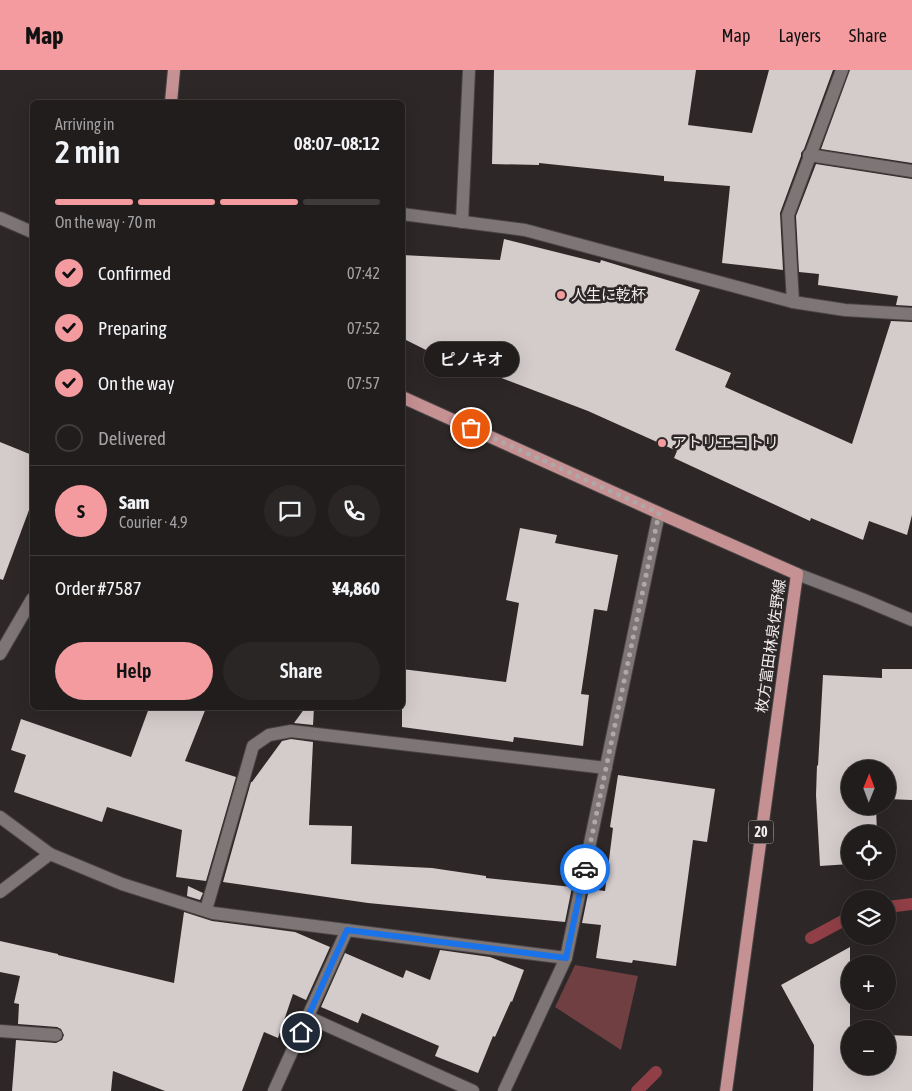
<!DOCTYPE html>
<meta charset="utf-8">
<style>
body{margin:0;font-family:"Asap Condensed","Noto Sans JP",sans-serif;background:#2a2626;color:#f1f3f6;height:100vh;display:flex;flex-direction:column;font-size:19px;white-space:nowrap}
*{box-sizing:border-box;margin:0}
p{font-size:16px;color:#a2a2a4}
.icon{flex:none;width:28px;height:28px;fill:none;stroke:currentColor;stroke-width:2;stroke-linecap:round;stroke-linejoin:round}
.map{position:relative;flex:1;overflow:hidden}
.side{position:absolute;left:30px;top:30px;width:375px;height:610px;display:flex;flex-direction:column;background:#221d1d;border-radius:8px;box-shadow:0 5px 20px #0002,0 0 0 1px #3f3b3b}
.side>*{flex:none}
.needle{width:32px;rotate:1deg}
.tools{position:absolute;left:841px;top:690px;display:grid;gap:10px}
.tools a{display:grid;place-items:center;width:55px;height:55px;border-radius:50%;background:#221d1d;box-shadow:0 5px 20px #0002,0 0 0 1px #3f3b3b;font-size:25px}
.pin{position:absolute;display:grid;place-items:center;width:42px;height:42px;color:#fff;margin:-21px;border:2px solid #fff;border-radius:50%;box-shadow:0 1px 5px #0007}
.courier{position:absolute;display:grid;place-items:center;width:50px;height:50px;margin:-25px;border:4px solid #1a73e8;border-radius:50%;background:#fff;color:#222;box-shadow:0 1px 6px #0007}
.bubble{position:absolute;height:35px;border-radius:18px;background:#221d1d;box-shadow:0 5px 20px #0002,0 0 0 1px #3f3b3b;font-size:16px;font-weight:600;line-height:35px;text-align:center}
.headline em{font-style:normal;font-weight:600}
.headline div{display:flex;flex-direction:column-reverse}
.headline{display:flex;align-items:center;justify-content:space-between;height:85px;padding:0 25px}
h1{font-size:32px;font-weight:600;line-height:38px}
.bar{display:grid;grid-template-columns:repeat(4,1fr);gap:8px 5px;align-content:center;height:60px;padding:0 25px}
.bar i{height:6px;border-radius:4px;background:#3f3b3b}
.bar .active{background:#f49b9f}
.bar p{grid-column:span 4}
.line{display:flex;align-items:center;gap:12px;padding:0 25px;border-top:1px solid #3f3b3b}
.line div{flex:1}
.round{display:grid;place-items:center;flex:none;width:52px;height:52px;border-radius:26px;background:#2a2626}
ol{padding:0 25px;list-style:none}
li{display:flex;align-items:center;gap:15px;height:55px}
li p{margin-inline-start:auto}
li .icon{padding:5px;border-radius:50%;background:#f49b9f;color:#111;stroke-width:4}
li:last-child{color:#a2a2a4}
li i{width:28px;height:28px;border:2px solid #3f3b3b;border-radius:50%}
.cta{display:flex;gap:10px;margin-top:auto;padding:10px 25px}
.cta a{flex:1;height:58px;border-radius:30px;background:#f49b9f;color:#111;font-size:20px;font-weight:600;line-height:58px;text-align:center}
.cta a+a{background:#2a2626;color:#f1f3f6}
header{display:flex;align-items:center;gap:30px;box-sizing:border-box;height:70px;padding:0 25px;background:#f49b9f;color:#111}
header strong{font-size:24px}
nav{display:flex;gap:28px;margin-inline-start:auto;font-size:18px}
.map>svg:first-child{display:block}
.green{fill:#6f3f42}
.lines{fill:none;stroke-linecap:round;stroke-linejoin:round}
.stream{stroke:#903f46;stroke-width:12}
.building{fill:#d4cbcb}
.service-casing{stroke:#4a4545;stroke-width:14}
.minor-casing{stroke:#4a4545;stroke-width:14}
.tertiary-casing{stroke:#4a4545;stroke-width:14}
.primary-casing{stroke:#4a4545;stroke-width:14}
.service{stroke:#7e7676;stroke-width:12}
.minor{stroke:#7e7676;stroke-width:12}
.tertiary{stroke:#7e7676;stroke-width:12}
.primary{stroke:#c59193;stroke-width:12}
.done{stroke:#aea8a8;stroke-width:5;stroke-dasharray:0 9}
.route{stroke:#1a73e8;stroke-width:6}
.poi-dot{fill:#f49b9f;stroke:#2d2727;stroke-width:2}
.labels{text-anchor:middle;stroke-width:5;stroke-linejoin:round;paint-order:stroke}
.shield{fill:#2d2727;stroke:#b8b2b2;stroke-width:1}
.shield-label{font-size:14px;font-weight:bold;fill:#f3eeee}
.poi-label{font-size:15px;fill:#f3eeee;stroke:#2d2727;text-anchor:start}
.street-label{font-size:15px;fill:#f3eeee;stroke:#2d2727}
</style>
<header>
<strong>Map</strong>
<nav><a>Map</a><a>Layers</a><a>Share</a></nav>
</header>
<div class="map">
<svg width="912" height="1021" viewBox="0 0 912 1021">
<rect width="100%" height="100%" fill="#2d2727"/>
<!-- green -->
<polygon class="green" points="575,895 638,906 621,980 555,937"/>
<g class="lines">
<!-- stream -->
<g class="stream">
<polyline points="888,837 912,834"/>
<polyline points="811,868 850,847"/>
<polyline points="637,1021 656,1002"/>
</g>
</g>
<!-- building -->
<g class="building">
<polygon points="494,0 696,0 688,55 752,63 769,0 833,0 804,79 801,83 801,86 780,143 783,200 722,193 730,116 664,111 664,106 539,93 539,95 492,94"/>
<polygon points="850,0 912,0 912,93 821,79"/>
<polygon points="816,94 912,109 912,236 896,235 898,226 818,215 819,204 799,202 796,146"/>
<polygon points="504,169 600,193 601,190 700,220 675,280 731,303 725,317 852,374 891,251 912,252 912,445 907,465 869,451 863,470 811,448 810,451 674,388 677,381 588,341 467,295 468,301 402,268 402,185 500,190"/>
<polygon points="0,372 32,385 32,432 3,510 0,509"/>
<polygon points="520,458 557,465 555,473 618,485 607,541 594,539 581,624 589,625 583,676 514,667 513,672 402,657 402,599 506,612 519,533 506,530"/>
<polygon points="882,599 912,599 912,730 888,729 888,699 850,699 850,736 876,736 877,764 850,764 850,794 820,796 816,725 817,695 818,696 823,605 882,608"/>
<polygon points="149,638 206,638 185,691 236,707 206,811 176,807 182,760 107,737 102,752 14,722 26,685 11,680 21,649 131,687"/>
<polygon points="305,638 314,638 313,655 294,653"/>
<polygon points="291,669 313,672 309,755 352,756 351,794 432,798 486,806 486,808 572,817 565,852 368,833 223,812 251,712 252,712 282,671"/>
<polygon points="618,705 715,719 707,772 693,770 676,896 633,890 632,893 596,888 601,855 582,853 589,819 605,821 613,758 610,757"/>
<polygon points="188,816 203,823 200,830 187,826"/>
<polygon points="184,842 212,851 295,862 330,877 306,930 293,924 278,968 264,962 242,1021 165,1021 113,1001 111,1021 12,1021 16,970 56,973 62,970 64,965 61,959 57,957 18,954 19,934 14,933 20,906 0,902 0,871 58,884 58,885 174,913"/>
<polygon points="850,877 850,996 888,996 888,965 912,966 912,1021 813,1021 814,975 781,915"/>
<polygon points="440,880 490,887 524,900 512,932 511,931 495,967 493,966 478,1003 435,986 439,976 362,943 358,953 321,937 345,883 403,908 406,900 430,910"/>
</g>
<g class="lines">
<defs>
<g id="service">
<polyline points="809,85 912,101"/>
<polyline points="0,961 56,965"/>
</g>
<g id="minor">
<polyline points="842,0 788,145 793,232 845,240 912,244"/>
<polyline points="402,144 525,160 793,232"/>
<polyline points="462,152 469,0"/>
<polyline points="0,747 50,784 122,814 213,843 566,888 659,443"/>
<polyline points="0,822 50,784"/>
<polyline points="206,840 253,676 269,665 291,661 606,698"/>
<polyline points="308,947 473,1021"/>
<polyline points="274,1021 347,860"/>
<polyline points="504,1021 566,888"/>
</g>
<g id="tertiary">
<polyline points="0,148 32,162"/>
<polyline points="797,504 862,529 912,550"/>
<polyline points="0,584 32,529"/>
</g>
<g id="primary">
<polyline points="171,32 174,0"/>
<polyline points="402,327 659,443 797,504 726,1021"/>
</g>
</defs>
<!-- service casing -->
<use href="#service" class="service-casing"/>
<!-- minor casing -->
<use href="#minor" class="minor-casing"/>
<!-- tertiary casing -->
<use href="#tertiary" class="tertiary-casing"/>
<!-- primary casing -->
<use href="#primary" class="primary-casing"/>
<!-- service -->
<use href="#service" class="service"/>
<!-- minor -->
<use href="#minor" class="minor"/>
<!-- tertiary -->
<use href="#tertiary" class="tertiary"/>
<!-- primary -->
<use href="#primary" class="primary"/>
</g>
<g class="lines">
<!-- done -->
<polyline class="done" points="471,358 659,443 585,799"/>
<!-- route -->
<polyline class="route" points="301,962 347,860 566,888 585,799"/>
</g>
<!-- markers -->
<g class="poi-dot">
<circle cx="561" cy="225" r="5"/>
<circle cx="662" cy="373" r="5"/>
</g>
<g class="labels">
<!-- shield labels -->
<rect class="shield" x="748.5" y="750.5" width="25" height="23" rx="4"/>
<g class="shield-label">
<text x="761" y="767">20</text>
</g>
<!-- poi labels -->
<g class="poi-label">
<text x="571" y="230">人生に乾杯</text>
<text x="672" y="378">アトリエ コトリ</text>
</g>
<!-- street labels -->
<g class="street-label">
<text transform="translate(771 576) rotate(-82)" y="5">枚方富田林泉佐野線</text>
</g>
</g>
</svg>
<div class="tools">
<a><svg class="needle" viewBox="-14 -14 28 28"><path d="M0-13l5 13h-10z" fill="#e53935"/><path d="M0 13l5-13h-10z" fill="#a2a2a4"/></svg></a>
<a><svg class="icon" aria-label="locate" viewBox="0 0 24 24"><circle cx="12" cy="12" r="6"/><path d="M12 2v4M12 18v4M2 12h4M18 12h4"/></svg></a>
<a><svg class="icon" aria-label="layers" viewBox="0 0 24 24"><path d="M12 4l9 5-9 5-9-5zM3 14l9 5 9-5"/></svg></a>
<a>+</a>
<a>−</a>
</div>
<div class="pin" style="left:471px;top:358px;background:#ea580c"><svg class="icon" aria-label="bag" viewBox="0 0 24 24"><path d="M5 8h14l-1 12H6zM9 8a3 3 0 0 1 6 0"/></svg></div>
<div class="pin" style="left:301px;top:962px;background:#1f2937"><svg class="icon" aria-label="home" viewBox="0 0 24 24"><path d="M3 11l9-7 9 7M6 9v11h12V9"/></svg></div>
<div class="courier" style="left:585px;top:799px"><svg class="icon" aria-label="car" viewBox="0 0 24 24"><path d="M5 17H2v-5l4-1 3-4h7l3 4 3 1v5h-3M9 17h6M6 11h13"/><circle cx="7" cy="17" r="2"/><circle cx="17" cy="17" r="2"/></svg></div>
<div class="bubble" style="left:424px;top:272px;width:95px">ピノキオ</div>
<section class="side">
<div class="headline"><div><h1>2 min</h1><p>Arriving in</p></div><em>08:07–08:12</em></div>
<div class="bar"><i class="active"></i><i class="active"></i><i class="active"></i><i></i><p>On the way · 70 m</p></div>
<ol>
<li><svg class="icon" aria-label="check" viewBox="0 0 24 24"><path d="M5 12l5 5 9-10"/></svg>Confirmed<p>07:42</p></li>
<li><svg class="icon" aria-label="check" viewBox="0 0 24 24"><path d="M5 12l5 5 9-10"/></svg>Preparing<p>07:52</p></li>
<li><svg class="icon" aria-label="check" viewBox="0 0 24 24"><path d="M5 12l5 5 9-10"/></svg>On the way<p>07:57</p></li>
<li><i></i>Delivered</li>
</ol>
<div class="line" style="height:90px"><b class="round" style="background:#f49b9f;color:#111">S</b><div><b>Sam</b><p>Courier · 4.9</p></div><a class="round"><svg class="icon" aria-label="chat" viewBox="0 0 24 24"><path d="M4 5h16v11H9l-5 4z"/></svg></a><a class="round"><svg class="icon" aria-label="phone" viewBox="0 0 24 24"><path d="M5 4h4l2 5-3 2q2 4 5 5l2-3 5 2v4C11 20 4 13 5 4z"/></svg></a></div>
<div class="line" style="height:65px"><div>Order #7587</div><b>¥4,860</b></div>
<div class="cta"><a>Help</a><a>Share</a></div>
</section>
</div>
